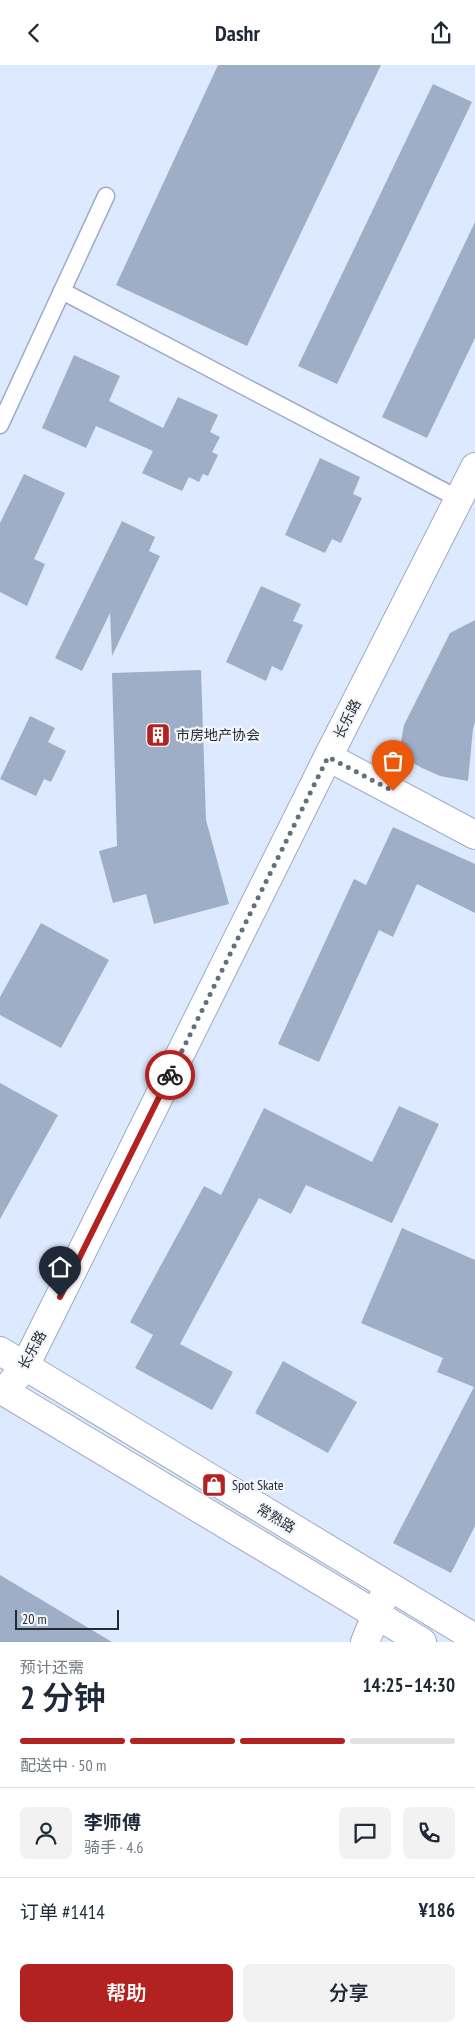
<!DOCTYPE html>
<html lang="zh">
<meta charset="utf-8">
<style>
body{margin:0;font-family:"PT Sans Narrow","Noto Sans SC",sans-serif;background:#f2f2f3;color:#1f2937;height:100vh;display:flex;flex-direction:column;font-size:19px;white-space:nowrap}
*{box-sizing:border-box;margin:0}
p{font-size:16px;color:#747a83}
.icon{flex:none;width:28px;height:28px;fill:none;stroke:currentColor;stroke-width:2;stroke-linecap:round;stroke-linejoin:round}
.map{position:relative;height:1577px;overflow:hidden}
.side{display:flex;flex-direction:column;background:#fff;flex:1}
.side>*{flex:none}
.scale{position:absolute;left:15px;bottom:12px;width:104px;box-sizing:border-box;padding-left:5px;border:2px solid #252b34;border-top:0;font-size:14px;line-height:18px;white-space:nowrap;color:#252b34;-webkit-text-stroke:4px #f3f6fb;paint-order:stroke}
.pin{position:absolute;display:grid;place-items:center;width:42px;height:42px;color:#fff;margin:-51px -21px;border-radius:50% 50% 50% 0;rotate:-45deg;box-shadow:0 0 5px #0007}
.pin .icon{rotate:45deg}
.courier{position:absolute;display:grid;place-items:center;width:50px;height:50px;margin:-25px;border:4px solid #b22220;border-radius:50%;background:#fff;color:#222;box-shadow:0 1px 6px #0007}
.head em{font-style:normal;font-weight:600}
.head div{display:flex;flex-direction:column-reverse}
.head{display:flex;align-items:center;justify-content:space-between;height:85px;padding:0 20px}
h1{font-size:32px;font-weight:600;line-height:38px}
.bar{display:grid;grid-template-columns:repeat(4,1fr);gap:8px 5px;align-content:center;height:60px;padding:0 20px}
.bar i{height:6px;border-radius:4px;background:#e0e1e3}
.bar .current{background:#b22220}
.bar p{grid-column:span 4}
.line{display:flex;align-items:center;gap:12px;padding:0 20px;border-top:1px solid #e0e1e3}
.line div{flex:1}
.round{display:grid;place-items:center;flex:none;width:52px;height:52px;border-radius:8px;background:#f2f2f3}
.action{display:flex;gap:10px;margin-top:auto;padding:10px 20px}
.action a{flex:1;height:58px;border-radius:8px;background:#b22220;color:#fff;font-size:20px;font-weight:600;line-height:58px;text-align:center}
.action a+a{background:#f2f2f3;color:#1f2937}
header{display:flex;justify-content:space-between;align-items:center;height:65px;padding:0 20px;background:#fff;font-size:22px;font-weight:600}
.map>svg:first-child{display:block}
.building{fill:#9faec7}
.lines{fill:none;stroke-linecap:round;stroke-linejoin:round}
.lane-casing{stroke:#9dabc4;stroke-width:19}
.street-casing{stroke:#9dabc4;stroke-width:30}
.secondary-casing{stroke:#9dabc4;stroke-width:30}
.lane{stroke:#fff;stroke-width:16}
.street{stroke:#fff;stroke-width:28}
.secondary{stroke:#fff;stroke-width:28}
.done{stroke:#656e7b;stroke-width:5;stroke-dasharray:0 9}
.route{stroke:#b22220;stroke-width:6}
.labels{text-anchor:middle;stroke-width:4.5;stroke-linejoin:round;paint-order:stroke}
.street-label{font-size:14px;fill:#252b34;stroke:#f3f6fb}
.poi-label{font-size:14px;fill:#252b34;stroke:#f3f6fb;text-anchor:start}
</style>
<header><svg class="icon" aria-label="back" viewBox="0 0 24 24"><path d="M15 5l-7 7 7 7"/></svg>Dashr<svg class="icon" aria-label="share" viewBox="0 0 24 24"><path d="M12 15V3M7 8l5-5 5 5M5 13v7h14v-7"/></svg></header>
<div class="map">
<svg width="475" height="1577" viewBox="0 0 475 1577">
<rect width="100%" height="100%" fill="#dde9fe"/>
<!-- building -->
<g class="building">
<polygon points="218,0 381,0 247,281 116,220"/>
<polygon points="433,19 472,37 337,319 298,301"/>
<polygon points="475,157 475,273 427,373 382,352"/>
<polygon points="74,290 120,311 109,336 163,363 178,332 218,350 210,367 220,372 212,387 218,390 208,411 203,409 199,417 189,412 182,426 142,408 153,386 96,361 86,383 42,363"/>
<polygon points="320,393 360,412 353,429 362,433 341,478 332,474 325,488 285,470"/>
<polygon points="24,409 65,428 34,494 45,499 27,541 0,527 0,458"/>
<polygon points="122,456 155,472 149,486 160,491 112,591 110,548 82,606 55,593"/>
<polygon points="261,521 301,539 293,556 303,560 282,606 272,601 266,616 226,597"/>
<polygon points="475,555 475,657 473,664 468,716 440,711 422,703 411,697 400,682 404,660 450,568"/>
<polygon points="201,605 206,755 229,839 154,859 146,829 113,838 99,786 117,781 112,608"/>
<polygon points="30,651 55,663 48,677 66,686 51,717 44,714 36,731 0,714"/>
<polygon points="393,762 475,799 475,848 417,819 393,872 379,865 319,997 278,979 354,814 366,820"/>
<polygon points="41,858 109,895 61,983 0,950 0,932"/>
<polygon points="0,1018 58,1050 0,1154"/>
<polygon points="399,1041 439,1059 392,1158 306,1120 291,1149 259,1133 180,1279 233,1307 212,1345 135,1303 153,1270 130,1257 204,1121 221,1130 264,1043 372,1097"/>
<polygon points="402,1163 475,1195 475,1461 451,1508 393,1478 474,1322 437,1307 443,1293 361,1258"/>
<polygon points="283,1296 357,1337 328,1388 255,1348"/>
<polygon points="0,1510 112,1577 0,1577"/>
</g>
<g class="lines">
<defs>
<g id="lane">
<polyline points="62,226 459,434"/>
<polyline points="0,360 106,131"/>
</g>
<g id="street">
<polyline points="328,692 475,770"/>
<polyline points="365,1577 388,1521"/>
</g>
<g id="secondary">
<polyline points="0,1286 475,1573"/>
<polyline points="0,1324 422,1577"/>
<polyline points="5,1326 25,1301 328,692 475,402"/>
</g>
</defs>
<!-- lane casing -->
<use href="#lane" class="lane-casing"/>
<!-- street casing -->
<use href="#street" class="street-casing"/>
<!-- secondary casing -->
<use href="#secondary" class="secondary-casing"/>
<!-- lane -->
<use href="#lane" class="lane"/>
<!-- street -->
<use href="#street" class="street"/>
<!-- secondary -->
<use href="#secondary" class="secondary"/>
</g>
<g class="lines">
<!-- done -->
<polyline class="done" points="170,1010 328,692 393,726"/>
<!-- route -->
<polyline class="route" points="60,1232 170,1010"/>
</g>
<!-- icons -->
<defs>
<symbol id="building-square" viewBox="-11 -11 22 22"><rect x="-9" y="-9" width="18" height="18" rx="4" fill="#b22220" stroke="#f3f6fb"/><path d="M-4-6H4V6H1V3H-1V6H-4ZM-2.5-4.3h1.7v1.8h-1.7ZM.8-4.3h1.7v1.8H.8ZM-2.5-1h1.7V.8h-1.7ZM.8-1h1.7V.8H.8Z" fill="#fff"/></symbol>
<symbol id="shop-square" viewBox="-11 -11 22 22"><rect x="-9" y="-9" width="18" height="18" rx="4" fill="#b22220" stroke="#f3f6fb"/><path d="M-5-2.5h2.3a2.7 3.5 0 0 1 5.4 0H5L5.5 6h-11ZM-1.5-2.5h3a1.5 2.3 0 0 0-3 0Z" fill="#fff"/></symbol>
</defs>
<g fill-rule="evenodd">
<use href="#building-square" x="144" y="656" width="28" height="28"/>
<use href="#shop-square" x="200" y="1406" width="28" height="28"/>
</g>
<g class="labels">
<!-- street labels -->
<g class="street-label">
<text transform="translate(347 654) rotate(-63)" y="5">长乐路</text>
<text transform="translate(32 1285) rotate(-61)" y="5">长乐路</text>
<text transform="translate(276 1453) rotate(31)" y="5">常熟路</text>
</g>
<!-- poi labels -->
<g class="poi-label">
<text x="176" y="675">市房地产协会</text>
<text x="232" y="1425">Spot Skate</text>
</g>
</g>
</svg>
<div class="scale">20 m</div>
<div class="pin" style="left:393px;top:726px;background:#ea580c"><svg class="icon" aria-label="bag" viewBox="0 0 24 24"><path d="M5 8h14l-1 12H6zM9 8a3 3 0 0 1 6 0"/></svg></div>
<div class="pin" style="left:60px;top:1232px;background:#1f2937"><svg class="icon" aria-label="home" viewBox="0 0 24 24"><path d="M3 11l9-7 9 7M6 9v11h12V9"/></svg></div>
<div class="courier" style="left:170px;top:1010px"><svg class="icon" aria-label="bike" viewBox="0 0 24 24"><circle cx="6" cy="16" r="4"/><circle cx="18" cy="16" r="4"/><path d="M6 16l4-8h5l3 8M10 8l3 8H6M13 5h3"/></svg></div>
</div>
<section class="side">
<div class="head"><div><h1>2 分钟</h1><p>预计还需</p></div><em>14:25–14:30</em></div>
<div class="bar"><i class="current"></i><i class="current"></i><i class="current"></i><i></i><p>配送中 · 50 m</p></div>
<div class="line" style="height:90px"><a class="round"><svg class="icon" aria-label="person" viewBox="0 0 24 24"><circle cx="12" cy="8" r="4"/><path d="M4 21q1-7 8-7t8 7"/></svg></a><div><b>李师傅</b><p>骑手 · 4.6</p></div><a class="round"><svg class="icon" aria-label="chat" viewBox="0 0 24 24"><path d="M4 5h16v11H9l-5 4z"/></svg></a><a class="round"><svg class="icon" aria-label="phone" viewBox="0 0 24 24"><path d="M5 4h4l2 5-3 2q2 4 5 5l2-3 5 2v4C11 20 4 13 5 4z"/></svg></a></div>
<div class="line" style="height:65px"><div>订单 #1414</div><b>¥186</b></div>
<div class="action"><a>帮助</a><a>分享</a></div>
</section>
